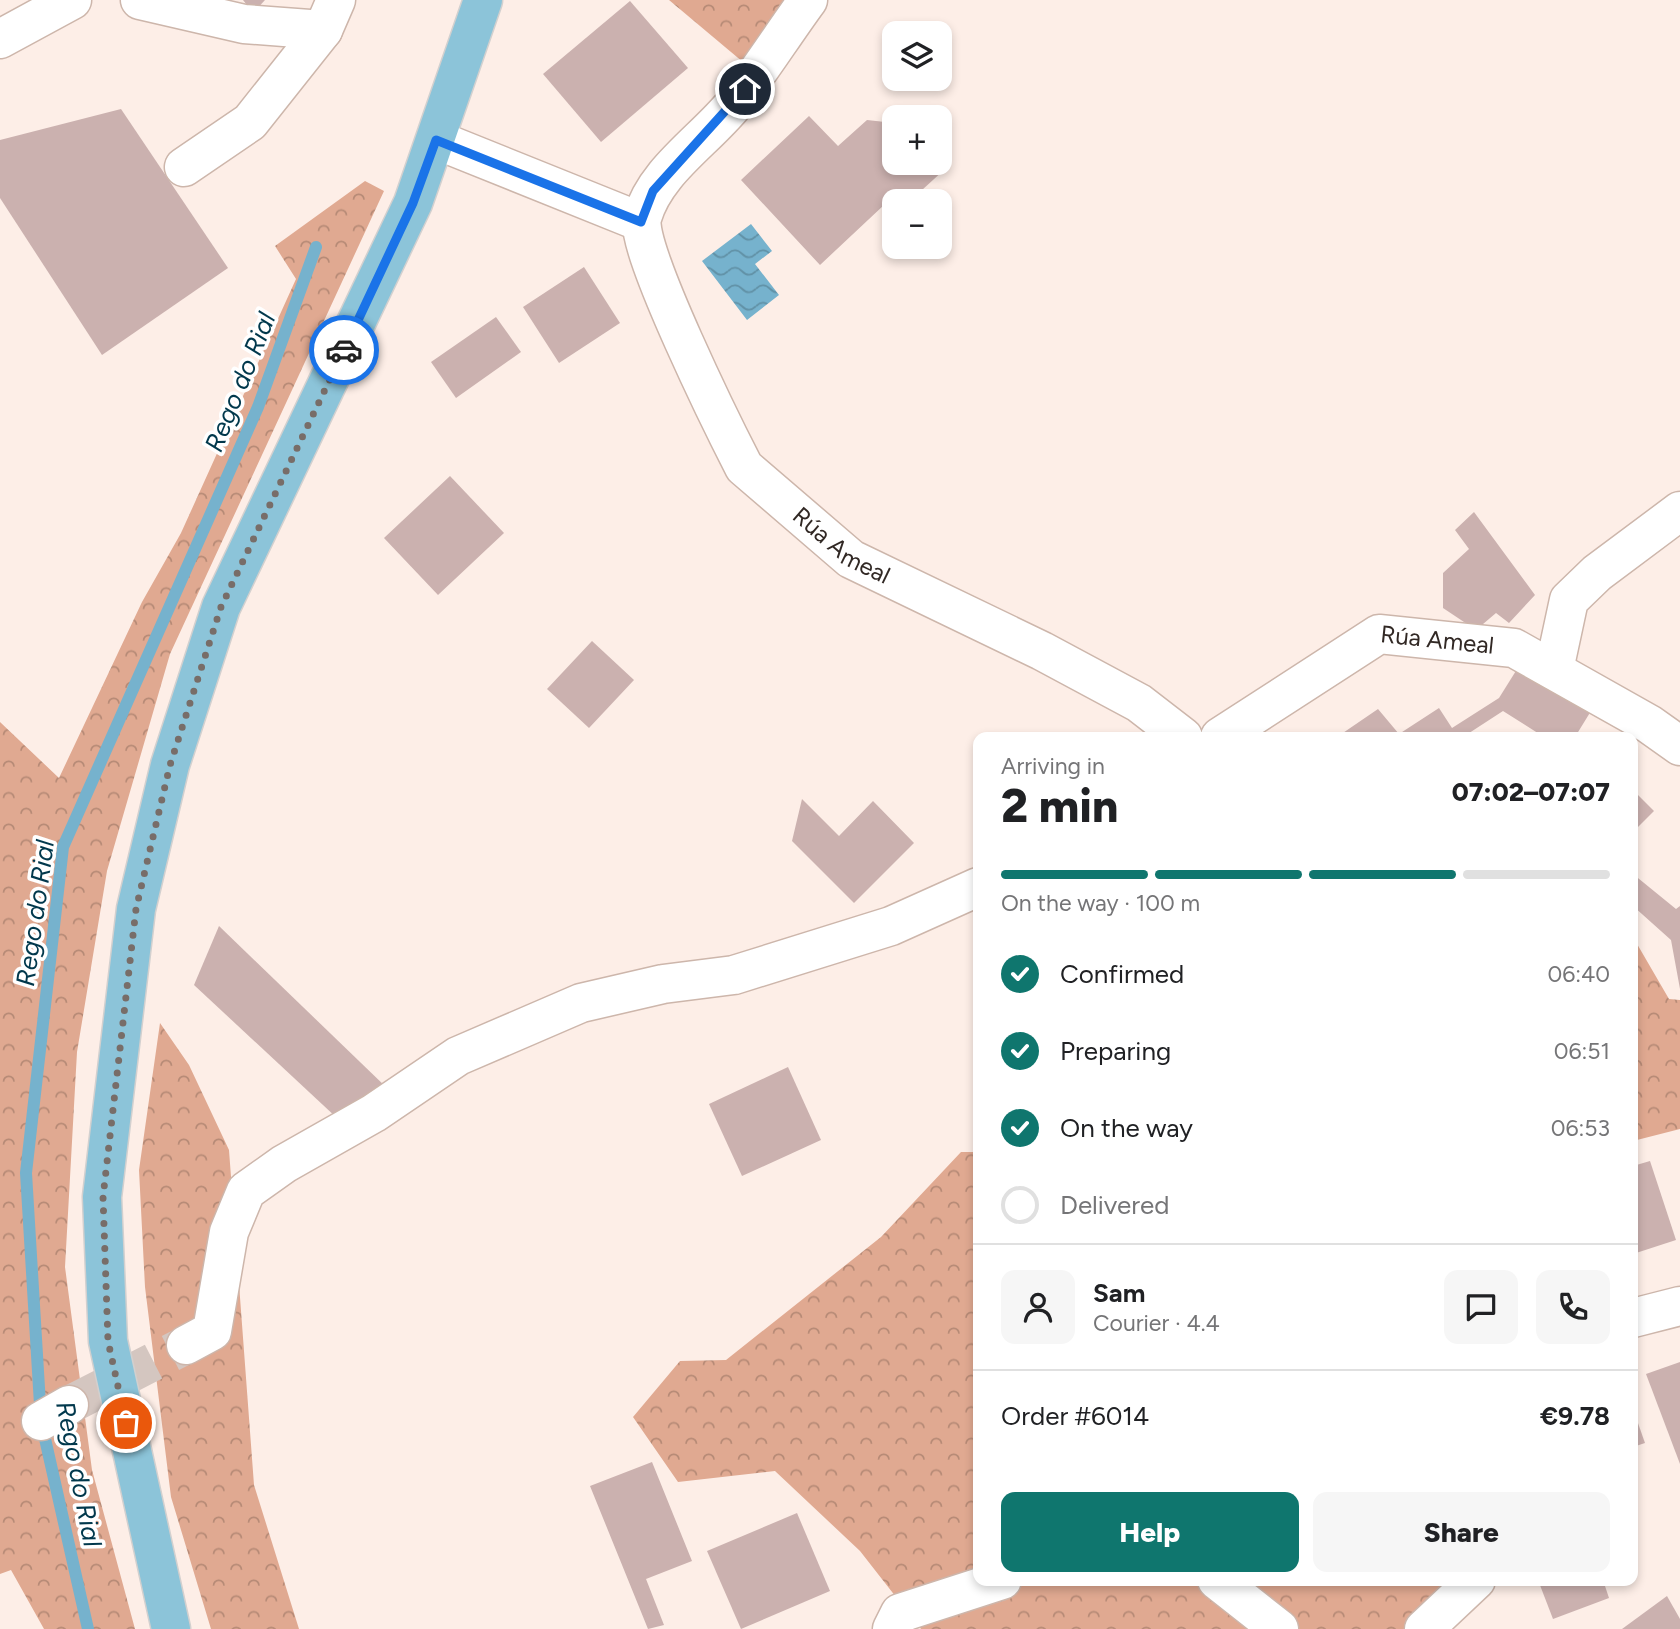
<!DOCTYPE html>
<meta charset="utf-8">
<style>
body{margin:0;font-family:Figtree,sans-serif;background:#f6f6f6;color:#202124;height:100vh;display:flex;flex-direction:column;font-size:26px;white-space:nowrap}
*{box-sizing:border-box;margin:0}
p{font-size:23px;color:#757577}
.icon{flex:none;width:38px;height:38px;fill:none;stroke:currentColor;stroke-width:2;stroke-linecap:round;stroke-linejoin:round}
.map{position:relative;flex:1;overflow:hidden}
.side{position:absolute;left:973px;top:732px;width:665px;height:854px;display:flex;flex-direction:column;background:#fff;border-radius:14px;box-shadow:0 4px 10px #0003}
.side>*{flex:none}
.fabs{position:absolute;left:882px;top:21px;display:grid;gap:14px}
.fabs a{display:grid;place-items:center;width:70px;height:70px;border-radius:14px;background:#fff;box-shadow:0 4px 10px #0003;font-size:35px}
.pin{position:absolute;display:grid;place-items:center;width:60px;height:60px;color:#fff;margin:-30px;border:4px solid #fff;border-radius:50%;box-shadow:0 2px 7px #0007}
.courier{position:absolute;display:grid;place-items:center;width:70px;height:70px;margin:-35px;border:5px solid #1a73e8;border-radius:50%;background:#fff;color:#222;box-shadow:0 2px 9px #0007}
.head em{font-style:normal;font-weight:800}
.head div{display:flex;flex-direction:column-reverse}
.head{display:flex;align-items:center;justify-content:space-between;height:119px;padding:0 28px}
h1{font-size:46px;font-weight:800;line-height:52px}
.bar{display:grid;grid-template-columns:repeat(4,1fr);gap:10px 7px;align-content:center;height:84px;padding:0 28px}
.bar i{height:9px;border-radius:5px;background:#e0e0e0}
.bar .active{background:#0f766e}
.bar p{grid-column:span 4}
.line{display:flex;align-items:center;gap:18px;padding:0 28px;border-top:2px solid #e0e0e0}
.line div{flex:1}
.round{display:grid;place-items:center;flex:none;width:74px;height:74px;border-radius:14px;background:#f6f6f6}
ol{padding:0 28px;list-style:none}
li{display:flex;align-items:center;gap:21px;height:77px}
li p{margin-inline-start:auto}
li .icon{padding:7px;border-radius:50%;background:#0f766e;color:#fff;stroke-width:4}
li:last-child{color:#757577}
li i{width:38px;height:38px;border:4px solid #e0e0e0;border-radius:50%}
.primary-button{display:flex;gap:14px;margin-top:auto;padding:14px 28px}
.primary-button a{flex:1;height:80px;border-radius:14px;background:#0f766e;color:#fff;font-size:28px;font-weight:800;line-height:80px;text-align:center}
.primary-button a+a{background:#f6f6f6;color:#202124}
.map>svg:first-child{display:block}
.forest{fill:url(#forest-crowns)}
.water{fill:url(#water-waves)}
.lines{fill:none;stroke-linecap:round;stroke-linejoin:round}
.stream{stroke:#76b2cd;stroke-width:12}
.building{fill:#cbb1af}
.minor-tunnel{stroke:#d4c6c0;stroke-width:38;stroke-dasharray:38 19;stroke-linecap:butt}
.minor-casing{stroke:#cdb6ab;stroke-width:41}
.major-casing{stroke:#d2d0cf;stroke-width:41}
.minor{stroke:#fff;stroke-width:38}
.major{stroke:#8cc4d9;stroke-width:38}
.done{stroke:#786d68;stroke-width:7;stroke-dasharray:0 12.6}
.route{stroke:#1a73e8;stroke-width:9}
.labels{text-anchor:middle;stroke-width:7;stroke-linejoin:round;paint-order:stroke}
.street-label{font-size:24px;fill:#312824;stroke:#fff}
.water-label{font-size:26px;font-style:italic;fill:#01384c;stroke:#fff}
</style>
<div class="map">
<svg width="1680" height="1629" viewBox="0 0 1680 1629">
<defs>
<pattern id="forest-crowns" width="20" height="18" patternUnits="userSpaceOnUse" patternTransform="scale(1.75)"><rect width="20" height="18" fill="#e0a991"/><path d="M2 6a3 3 0 1 1 6 0M12 15a3 3 0 1 1 6 0" fill="none" stroke="#b68a76"/></pattern>
<pattern id="water-waves" width="16" height="10" patternUnits="userSpaceOnUse" patternTransform="scale(1.75)"><rect width="16" height="10" fill="#76b2cd"/><path d="M0 5q4-4 8 0t8 0" fill="none" stroke="#6191a6"/></pattern>
</defs>
<rect width="100%" height="100%" fill="#fdeee7"/>
<!-- forest -->
<g class="forest">
<polygon points="669,0 801,0 756,73"/>
<polygon points="365,181 384,191 170,654 107,871 77,1052 65,1267 92,1470 135,1629 44,1629 11,1570 0,1574 0,722 59,778 142,602 181,533 296,279 275,246"/>
<polygon points="1633,937 1669,999 1680,1000 1680,1129 1633,1141"/>
<polygon points="160,1023 189,1065 229,1150 254,1485 299,1629 211,1629 171,1497 145,1287 139,1170"/>
<polygon points="961,1152 978,1152 978,1580 1454,1580 1420,1629 921,1629 860,1551 775,1471 678,1482 633,1417 680,1361 726,1360 881,1237"/>
</g>
<!-- water -->
<polygon class="water" points="751,224 772,251 755,264 779,295 747,320 702,261"/>
<g class="lines">
<!-- stream -->
<polyline class="stream" points="88,1629 41,1421 26,1173 63,847 258,407 316,247"/>
</g>
<!-- building -->
<g class="building">
<polygon points="243,0 265,0 253,13"/>
<polygon points="630,1 688,68 601,142 543,74"/>
<polygon points="121,109 228,268 102,355 0,198 0,140"/>
<polygon points="809,116 838,146 867,120 894,123 894,163 939,163 945,169 910,201 900,190 820,265 741,180"/>
<polygon points="584,267 620,323 559,363 523,307"/>
<polygon points="496,317 521,352 456,398 431,362"/>
<polygon points="450,476 504,533 438,595 384,538"/>
<polygon points="1474,512 1535,595 1509,623 1496,613 1476,630 1443,608 1443,573 1469,549 1455,530"/>
<polygon points="592,641 634,680 589,728 547,689"/>
<polygon points="1519,666 1591,711 1575,737 1544,737 1503,711 1463,737 1337,737 1378,709 1399,734 1439,708 1452,728 1499,698"/>
<polygon points="1633,790 1654,811 1633,832"/>
<polygon points="802,799 839,836 873,801 914,843 854,903 792,841"/>
<polygon points="1633,874 1676,909 1680,906 1680,989 1671,940 1633,906"/>
<polygon points="219,926 387,1088 338,1119 194,985"/>
<polygon points="788,1067 821,1140 742,1176 709,1104"/>
<polygon points="1650,1161 1676,1240 1633,1254 1633,1166"/>
<polygon points="1680,1362 1680,1464 1646,1374"/>
<polygon points="1633,1409 1645,1443 1633,1447"/>
<polygon points="652,1462 692,1561 646,1579 664,1625 648,1629 590,1486"/>
<polygon points="797,1513 830,1591 741,1629 707,1551"/>
<polygon points="1538,1580 1603,1580 1609,1598 1553,1619"/>
<polygon points="1667,1596 1680,1619 1680,1629 1622,1629"/>
</g>
<g class="lines">
<!-- minor-tunnel -->
<polyline class="minor-tunnel" points="69,1405 186,1345"/>
<defs>
<g id="minor">
<polyline points="140,0 244,24 323,30"/>
<path id="s1" d="M 808,0 C 783,34 760,71 734,104 C 704,141 655,171 642,218 C 634,247 726,432 744,467 L 851,559 L 1042,651 L 1139,703 L 1183,737"/>
<polyline points="0,39 72,0"/>
<polyline points="437,140 641,222"/>
<polyline points="184,167 250,122 323,30 336,0"/>
<polyline points="1554,670 1569,600 1597,573 1680,511"/>
<path id="s2" d="M 1220,737 L 1379,634 L 1514,648 L 1649,724 L 1680,746"/>
<polyline points="1633,1318 1680,1306"/>
<polyline points="186,1345 212,1331 229,1232 246,1191 284,1164 374,1113 458,1056 581,1003 663,984 734,975 891,926 978,887"/>
<polyline points="41,1421 69,1405"/>
<polyline points="1217,1580 1279,1629"/>
<polyline points="892,1629 900,1613 1002,1580"/>
<polyline points="1424,1629 1476,1580"/>
</g>
<polyline id="major" points="171,1629 108,1341 102,1197 136,909 170,765 221,607 413,203 483,0"/>
</defs>
<!-- minor casing -->
<use href="#minor" class="minor-casing"/>
<!-- major casing -->
<use href="#major" class="major-casing"/>
<!-- minor -->
<use href="#minor" class="minor"/>
<!-- major -->
<use href="#major" class="major"/>
</g>
<g class="lines">
<!-- done -->
<polyline class="done" points="126,1423 108,1341 103,1197 136,909 170,765 221,607 344,350"/>
<!-- route -->
<polyline class="route" points="344,350 413,203 436,140 641,222 653,191 745,89"/>
</g>
<g class="labels">
<!-- street labels -->
<g class="street-label">
<text dy="8" stroke="none"><textPath href="#s1" startOffset="672">Rúa Ameal</textPath></text>
<text dy="8" stroke="none"><textPath href="#s2" startOffset="248">Rúa Ameal</textPath></text>
</g>
<!-- water labels -->
<g class="water-label">
<text transform="translate(240 382) rotate(-68)" y="9">Rego do Rial</text>
<text transform="translate(35 913) rotate(-82)" y="9">Rego do Rial</text>
<text transform="translate(79 1474) rotate(79)" y="9">Rego do Rial</text>
</g>
</g>
</svg>
<div class="fabs">
<a><svg class="icon" aria-label="layers" viewBox="0 0 24 24"><path d="M12 4l9 5-9 5-9-5zM3 14l9 5 9-5"/></svg></a>
<a>+</a>
<a>−</a>
</div>
<div class="pin" style="left:126px;top:1423px;background:#ea580c"><svg class="icon" aria-label="bag" viewBox="0 0 24 24"><path d="M5 8h14l-1 12H6zM9 8a3 3 0 0 1 6 0"/></svg></div>
<div class="pin" style="left:745px;top:89px;background:#1f2937"><svg class="icon" aria-label="home" viewBox="0 0 24 24"><path d="M3 11l9-7 9 7M6 9v11h12V9"/></svg></div>
<div class="courier" style="left:344px;top:350px"><svg class="icon" aria-label="car" viewBox="0 0 24 24"><path d="M5 17H2v-5l4-1 3-4h7l3 4 3 1v5h-3M9 17h6M6 11h13"/><circle cx="7" cy="17" r="2"/><circle cx="17" cy="17" r="2"/></svg></div>
<section class="side">
<div class="head"><div><h1>2 min</h1><p>Arriving in</p></div><em>07:02–07:07</em></div>
<div class="bar"><i class="active"></i><i class="active"></i><i class="active"></i><i></i><p>On the way · 100 m</p></div>
<ol>
<li><svg class="icon" aria-label="check" viewBox="0 0 24 24"><path d="M5 12l5 5 9-10"/></svg>Confirmed<p>06:40</p></li>
<li><svg class="icon" aria-label="check" viewBox="0 0 24 24"><path d="M5 12l5 5 9-10"/></svg>Preparing<p>06:51</p></li>
<li><svg class="icon" aria-label="check" viewBox="0 0 24 24"><path d="M5 12l5 5 9-10"/></svg>On the way<p>06:53</p></li>
<li><i></i>Delivered</li>
</ol>
<div class="line" style="height:126px"><a class="round"><svg class="icon" aria-label="person" viewBox="0 0 24 24"><circle cx="12" cy="8" r="4"/><path d="M4 21q1-7 8-7t8 7"/></svg></a><div><b>Sam</b><p>Courier · 4.4</p></div><a class="round"><svg class="icon" aria-label="chat" viewBox="0 0 24 24"><path d="M4 5h16v11H9l-5 4z"/></svg></a><a class="round"><svg class="icon" aria-label="phone" viewBox="0 0 24 24"><path d="M5 4h4l2 5-3 2q2 4 5 5l2-3 5 2v4C11 20 4 13 5 4z"/></svg></a></div>
<div class="line" style="height:91px"><div>Order #6014</div><b>€9.78</b></div>
<div class="primary-button"><a>Help</a><a>Share</a></div>
</section>
</div>
